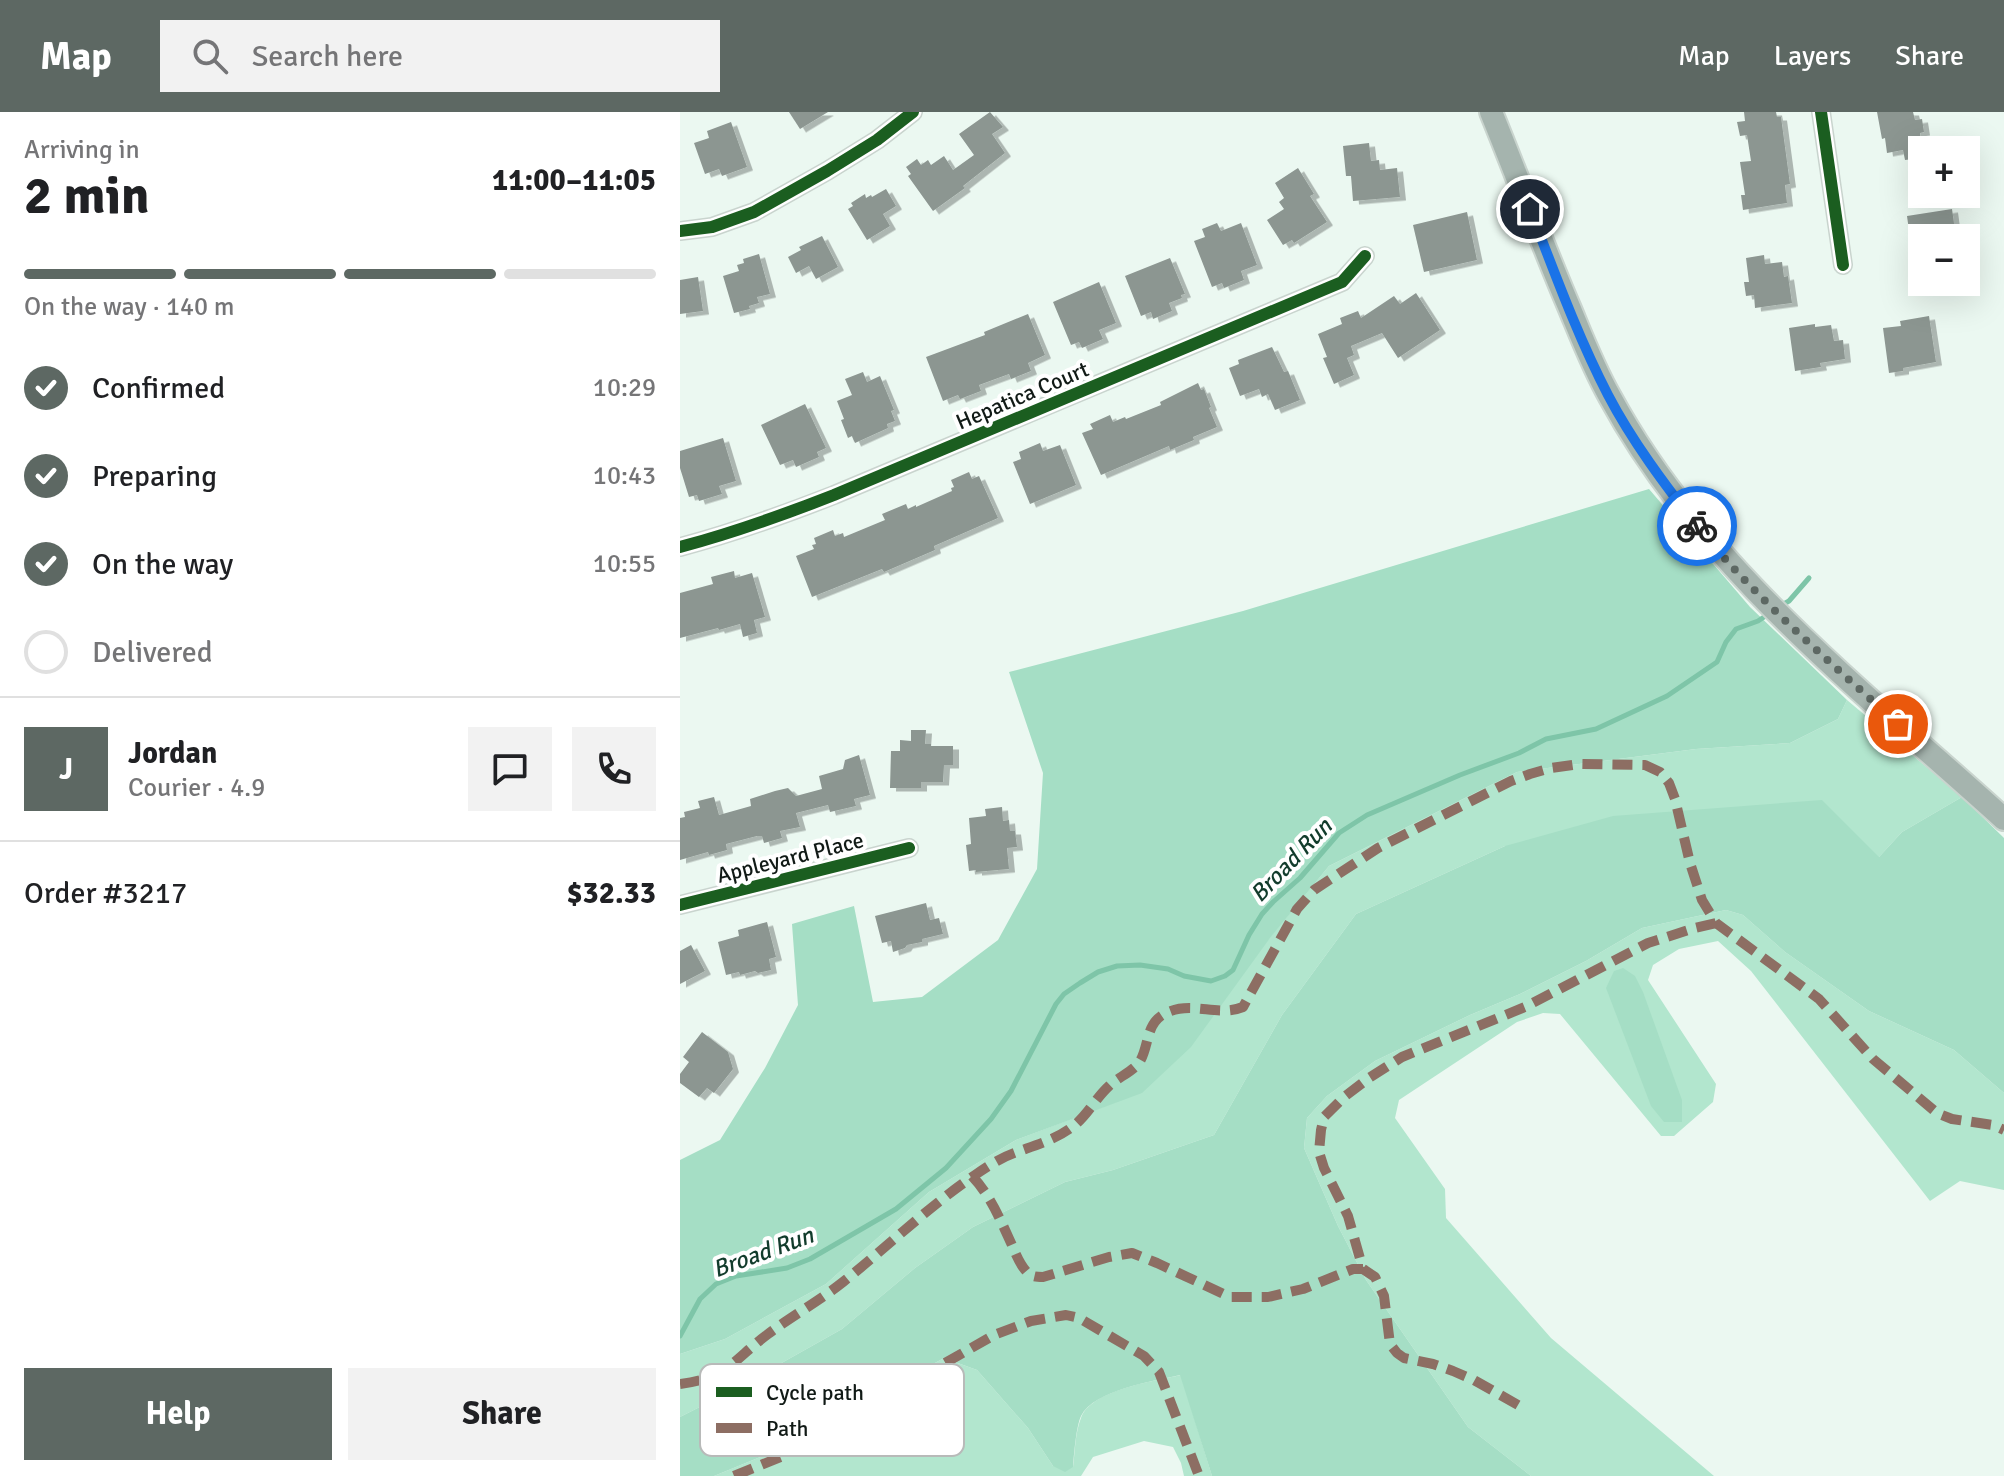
<!DOCTYPE html>
<meta charset="utf-8">
<style>
body{margin:0;font-family:Signika,sans-serif;background:#f2f2f2;color:#202124;height:100vh;display:flex;flex-direction:column;font-size:30px;white-space:nowrap}
*{box-sizing:border-box;margin:0}
p{font-size:26px;color:#757577}
.icon{flex:none;width:44px;height:44px;fill:none;stroke:currentColor;stroke-width:2;stroke-linecap:round;stroke-linejoin:round}
.map{position:relative;flex:1;overflow:hidden}
.drawer{display:flex;flex-direction:column;background:#fff;width:680px}
.drawer>*{flex:none}
.tools{position:absolute;left:1228px;top:24px;display:grid;gap:16px}
.tools a{display:grid;place-items:center;width:72px;height:72px;border-radius:0px;background:#fff;box-shadow:0 8px 32px #0002;font-size:40px}
.pin{position:absolute;display:grid;place-items:center;width:68px;height:68px;color:#fff;margin:-34px;border:4px solid #fff;border-radius:50%;box-shadow:0 2px 8px #0007}
.courier{position:absolute;display:grid;place-items:center;width:80px;height:80px;margin:-40px;border:6px solid #1a73e8;border-radius:50%;background:#fff;color:#222;box-shadow:0 2px 10px #0007}
.head em{font-style:normal;font-weight:700}
.head div{display:flex;flex-direction:column-reverse}
.head{display:flex;align-items:center;justify-content:space-between;height:136px;padding:0 24px}
h1{font-size:52px;font-weight:700;line-height:60px}
.bar{display:grid;grid-template-columns:repeat(4,1fr);gap:12px 8px;align-content:center;height:96px;padding:0 24px}
.bar i{height:10px;border-radius:6px;background:#e0e0e0}
.bar .current{background:#5d6863}
.bar p{grid-column:span 4}
.line{display:flex;align-items:center;gap:20px;padding:0 24px;border-top:2px solid #e0e0e0}
.line div{flex:1}
.round{display:grid;place-items:center;flex:none;width:84px;height:84px;border-radius:0px;background:#f2f2f2}
ol{padding:0 24px;list-style:none}
li{display:flex;align-items:center;gap:24px;height:88px}
li p{margin-inline-start:auto}
li .icon{padding:8px;border-radius:50%;background:#5d6863;color:#fff;stroke-width:4}
li:last-child{color:#757577}
li i{width:44px;height:44px;border:4px solid #e0e0e0;border-radius:50%}
.button{display:flex;gap:16px;margin-top:auto;padding:16px 24px}
.button a{flex:1;height:92px;border-radius:0px;background:#5d6863;color:#fff;font-size:32px;font-weight:700;line-height:92px;text-align:center}
.button a+a{background:#f2f2f2;color:#202124}
header{display:flex;align-items:center;gap:48px;box-sizing:border-box;height:112px;padding:0 40px;background:#5d6863;color:#fff}
header strong{font-size:38px}
nav{display:flex;gap:44px;margin-inline-start:auto;font-size:28px}
.search{width:560px;height:72px;background:#f2f2f2;display:flex;align-items:center;gap:20px;box-sizing:border-box;padding:0 28px;border-radius:0px;color:#757577;font-size:30px}
main{display:flex;flex:1;min-height:0}
.map>svg:first-child{display:block}
.green{fill:#b2e6ce}
.forest{fill:#a5dec5}
.lines{fill:none;stroke-linecap:round;stroke-linejoin:round}
.stream{stroke:#7ec5a8;stroke-width:5}
.building{fill:#8c9691;filter:url(#shadow)}
.minor-casing{stroke:#c9d4ce;stroke-width:20}
.secondary-casing{stroke:#c9d4ce;stroke-width:26}
.minor{stroke:#a9b6b0;stroke-width:16}
.secondary{stroke:#a5b4ae;stroke-width:22}
.quiet{stroke:#8d6e63;stroke-width:10;stroke-dasharray:20 10;stroke-linecap:butt}
.cycleway-casing{stroke:#fff;stroke-width:17}
.cycleway{stroke:#1b5e20;stroke-width:12}
.done{stroke:#5d6863;stroke-width:8;stroke-dasharray:0 14.4}
.route{stroke:#1a73e8;stroke-width:10}
.labels{text-anchor:middle;stroke-width:8;stroke-linejoin:round;paint-order:stroke}
.street-label{font-size:22px;fill:#111a16;stroke:#fff}
.water-label{font-size:24px;font-style:italic;fill:#123c2c;stroke:#fff}
.key{fill:#fff;stroke:#b8bab9;stroke-width:2}
.key-label{font-size:22px;fill:#111a16}
</style>
<header>
<strong>Map</strong>
<div class="search"><svg class="icon" aria-label="search" viewBox="0 0 24 24"><circle cx="10" cy="10" r="6"/><path d="M15 15l6 6"/></svg>Search here</div>
<nav><a>Map</a><a>Layers</a><a>Share</a></nav>
</header>
<main>
<section class="drawer">
<div class="head"><div><h1>2 min</h1><p>Arriving in</p></div><em>11:00–11:05</em></div>
<div class="bar"><i class="current"></i><i class="current"></i><i class="current"></i><i></i><p>On the way · 140 m</p></div>
<ol>
<li><svg class="icon" aria-label="check" viewBox="0 0 24 24"><path d="M5 12l5 5 9-10"/></svg>Confirmed<p>10:29</p></li>
<li><svg class="icon" aria-label="check" viewBox="0 0 24 24"><path d="M5 12l5 5 9-10"/></svg>Preparing<p>10:43</p></li>
<li><svg class="icon" aria-label="check" viewBox="0 0 24 24"><path d="M5 12l5 5 9-10"/></svg>On the way<p>10:55</p></li>
<li><i></i>Delivered</li>
</ol>
<div class="line" style="height:144px"><b class="round" style="background:#5d6863;color:#fff">J</b><div><b>Jordan</b><p>Courier · 4.9</p></div><a class="round"><svg class="icon" aria-label="chat" viewBox="0 0 24 24"><path d="M4 5h16v11H9l-5 4z"/></svg></a><a class="round"><svg class="icon" aria-label="phone" viewBox="0 0 24 24"><path d="M5 4h4l2 5-3 2q2 4 5 5l2-3 5 2v4C11 20 4 13 5 4z"/></svg></a></div>
<div class="line" style="height:104px"><div>Order #3217</div><b>$32.33</b></div>
<div class="button"><a>Help</a><a>Share</a></div>
</section>
<div class="map">
<svg width="1324" height="1364" viewBox="0 0 1324 1364">
<defs>
<filter id="shadow"><feDropShadow dx="6" dy="3.5" stdDeviation="0" flood-color="#0004"/></filter>
</defs>
<rect width="100%" height="100%" fill="#ebf8f1"/>
<!-- green -->
<g class="green">
<polygon points="1167,588 1282,685 1222,720 1199,745 825,734 676,802 602,903 534,1023 433,1058 385,1070 293,1115 235,1156 162,1217 59,1275 0,1305 0,1242 45,1227 146,1172 249,1080 336,1028 462,980 649,754 837,660 1016,637 1110,631 1158,607"/>
<polygon points="1046,798 1063,803 1105,840 1189,899 1274,938 1324,981 1324,1078 1280,1069 1250,1089 1071,859 1038,829 999,837 973,853 968,868 1036,972 1033,990 994,1024 981,1024 880,902 863,901 837,910 719,988 715,1006 765,1077 766,1106 871,1226 1034,1364 851,1364 788,1315 686,1168 658,1114 624,1036 627,1006 647,984 695,949 790,903 840,882 906,849 962,816"/>
<path d="M 264,1246 L 297,1258 L 348,1316 L 373,1354 L 393,1355 C 395,1339 395,1321 401,1306 C 411,1278 474,1269 501,1263 L 532,1364 L 504,1364 L 501,1351 L 493,1335 L 464,1329 L 413,1345 L 401,1364 L 34,1364 L 95,1339 Z"/>
</g>
<!-- forest -->
<g class="forest">
<polygon points="969,377 1070,495 1167,588 1158,607 1110,631 1016,637 837,660 649,754 590,826 511,935 462,981 336,1028 249,1080 146,1172 45,1227 0,1242 0,1048 40,1028 85,956 118,893 112,812 174,794 193,890 242,885 318,828 357,757 363,661 329,560 563,499"/>
<path d="M 1282,685 L 1324,726 L 1324,981 L 1274,938 L 1189,899 L 1105,840 L 1063,803 L 1046,798 L 962,816 L 906,849 L 840,882 L 790,903 L 695,949 L 647,984 L 627,1006 L 624,1036 L 658,1114 L 686,1168 L 788,1315 L 851,1364 L 532,1364 L 500,1263 C 474,1269 414,1278 401,1304 C 396,1315 394,1343 393,1355 L 385,1360 L 373,1354 L 348,1316 L 297,1258 L 264,1246 L 95,1339 L 34,1364 L 0,1364 L 0,1305 L 59,1275 L 162,1217 L 235,1156 L 293,1115 L 385,1070 L 433,1058 L 534,1023 L 602,903 L 676,802 L 825,734 L 933,704 L 1142,688 L 1199,745 L 1222,720 Z"/>
<polygon points="943,856 955,864 963,880 1002,988 1002,1010 984,1010 971,994 926,876 934,859"/>
</g>
<g class="lines">
<!-- stream -->
<g class="stream">
<polyline points="1102,493 1109,489 1129,466"/>
<polyline points="0,1224 20,1187 36,1172 56,1164 107,1156 130,1147 216,1097 266,1056 311,1007 331,979 376,892 384,882 400,871 418,860 437,854 460,853 488,857 504,864 531,869 545,864 553,858 569,823 582,802 593,790 620,766 659,721 687,703 780,663 839,641 866,627 916,617 987,584 1037,550 1046,530 1056,517 1078,509 1090,501"/>
</g>
</g>
<!-- building -->
<g class="building">
<polygon points="109,0 148,0 120,17"/>
<polygon points="310,0 323,15 312,22 325,41 283,74 285,76 253,99 228,64 231,62 226,55 237,47 241,53 248,48 251,53 264,44 273,58 294,43 279,22"/>
<polygon points="1064,0 1096,0 1097,5 1101,5 1110,72 1105,73 1107,91 1063,98 1061,83 1065,83 1060,50 1071,49 1067,23 1060,24 1057,10 1065,9"/>
<polygon points="1197,0 1233,0 1235,8 1242,7 1244,20 1240,21 1242,46 1225,48 1223,38 1207,41 1205,26 1202,27"/>
<polygon points="51,10 67,55 42,64 39,57 25,62 14,31 29,26 27,19"/>
<polygon points="689,31 691,49 699,48 700,58 717,56 720,85 673,89 671,64 666,64 663,34"/>
<polygon points="618,56 634,82 630,84 647,110 614,131 612,128 603,133 587,108 604,97 599,90 604,86 595,71"/>
<polygon points="206,77 216,94 203,102 210,114 187,128 168,97 173,94 171,91 185,82 186,86 191,83 192,85"/>
<polygon points="1272,97 1276,126 1242,126 1242,155 1234,155 1227,104"/>
<polygon points="787,100 797,148 744,160 733,113"/>
<polygon points="537,111 541,119 561,111 577,153 561,159 564,168 544,176 542,171 532,175 514,129 525,125 522,117"/>
<polygon points="142,124 158,155 136,167 129,154 116,161 108,145 121,138 119,135"/>
<polygon points="79,142 90,182 77,185 79,191 69,194 70,197 54,201 43,164 59,159 57,153 64,151 63,147"/>
<polygon points="1084,143 1085,152 1102,150 1104,165 1108,164 1112,191 1075,196 1074,183 1066,184 1064,170 1069,170 1066,146"/>
<polygon points="490,146 505,182 501,183 502,186 489,191 492,199 473,207 471,200 461,204 445,164"/>
<polygon points="18,165 23,199 0,202 0,168"/>
<polygon points="419,170 436,211 419,218 423,227 402,236 399,230 391,233 373,190"/>
<polygon points="736,181 760,218 718,246 702,221 671,234 674,243 667,246 674,263 654,272 643,246 647,245 638,222 662,212 660,206 678,199 681,206 714,184 720,192"/>
<polygon points="348,202 365,243 348,251 351,259 331,267 329,262 299,273 301,279 280,287 278,283 263,289 246,245 305,223 304,220"/>
<polygon points="1249,204 1256,250 1223,256 1223,259 1209,261 1203,216 1221,214 1220,209"/>
<polygon points="1135,212 1135,215 1151,213 1154,229 1163,228 1165,247 1140,251 1141,255 1115,259 1109,216"/>
<polygon points="592,235 604,260 608,259 620,288 595,298 588,282 582,285 579,277 560,284 549,256 559,252 558,248"/>
<polygon points="183,260 187,270 200,264 214,298 211,299 215,309 207,312 208,316 175,331 172,324 168,326 161,308 164,307 157,289 172,283 165,267"/>
<polygon points="518,271 521,278 524,277 531,295 529,296 537,315 513,325 514,328 490,338 489,334 421,363 402,321 413,317 410,312 430,303 433,310 445,305 446,307 481,293 480,290"/>
<polygon points="125,292 146,336 137,340 139,345 116,355 113,348 100,353 81,313"/>
<polygon points="43,326 56,369 39,374 42,382 19,389 17,383 9,385 0,356 0,339"/>
<polygon points="360,331 363,339 380,333 396,373 350,392 333,350 341,347 339,340"/>
<polygon points="289,360 292,367 299,364 318,406 254,434 255,438 204,460 202,457 132,485 116,444 134,437 132,433 136,432 134,426 153,418 155,424 163,421 164,425 205,408 202,402 226,392 228,397 236,393 236,395 272,379 271,376 274,375 271,368"/>
<polygon points="54,459 55,466 72,461 85,505 74,508 77,521 63,525 60,512 39,518 38,516 0,526 0,481 33,472 31,465"/>
<polygon points="231,618 246,618 245,632 251,632 251,634 273,634 273,653 264,653 263,670 241,670 241,676 210,676 211,639 220,639 220,628 231,629"/>
<polygon points="179,643 190,683 174,687 176,694 150,700 148,693 116,701 120,715 100,719 102,726 84,731 82,724 77,724 46,732 47,738 29,743 28,740 0,748 0,706 5,705 4,700 20,696 18,689 34,685 39,703 71,694 70,687 95,679 108,676 116,684 142,677 139,664 163,657 165,648"/>
<polygon points="322,695 323,709 329,708 330,719 335,719 337,735 327,736 329,757 296,760 296,758 289,759 286,733 291,732 289,706 306,704 305,697"/>
<polygon points="246,791 250,808 259,806 263,822 242,827 242,830 227,833 225,836 213,840 211,829 202,831 195,804"/>
<polygon points="87,810 96,845 89,847 91,858 78,861 75,859 60,863 59,860 46,863 38,830 59,824 58,818"/>
<polygon points="11,833 25,859 0,872 0,839"/>
<polygon points="22,920 48,940 53,957 34,981 27,976 19,985 0,971 0,962 9,950 3,945"/>
</g>
<g class="lines">
<defs>
<g id="minor">
<polyline points="1141,0 1163,153"/>
<polyline points="0,119 32,115 74,100 147,59 197,28 233,0"/>
<path d="M 0,435 C 53,421 103,403 154,383 L 662,170 L 685,144"/>
<polyline points="0,793 229,736"/>
</g>
<path id="secondary" d="M 811,0 C 838,66 862,132 890,197 C 902,226 914,257 930,285 C 1022,455 1183,579 1324,707"/>
</defs>
<!-- minor casing -->
<use href="#minor" class="minor-casing"/>
<!-- secondary casing -->
<use href="#secondary" class="secondary-casing"/>
<!-- minor -->
<use href="#minor" class="minor"/>
<!-- secondary -->
<use href="#secondary" class="secondary"/>
<!-- quiet -->
<g class="quiet">
<path d="M 292,1064 C 310,1083 320,1107 331,1131 C 335,1140 339,1151 346,1159 C 351,1165 356,1165 363,1165 L 429,1145 L 452,1141 L 477,1151 L 550,1185 L 588,1185 L 623,1177 L 673,1157 L 683,1157"/>
<path d="M 0,1272 C 48,1266 53,1248 88,1222 C 112,1204 139,1189 163,1170 C 207,1135 248,1095 295,1063 C 308,1054 322,1045 337,1040 C 359,1032 380,1026 397,1011 C 409,1000 417,985 429,974 C 437,966 450,961 458,952 C 469,938 465,915 481,904 C 508,886 536,906 563,895 L 617,797 L 634,778 L 698,736 L 831,669 L 850,662 L 871,656 L 899,652 L 965,653 L 980,660 L 989,671 L 995,687 L 1010,751 L 1022,788 L 1036,811 L 1139,887 L 1193,947 L 1257,1001 L 1272,1007 L 1313,1013 L 1324,1018"/>
<polyline points="838,1293 794,1268 773,1259 753,1252 724,1246 717,1241 710,1232 704,1184 695,1165 683,1157 668,1104 644,1056 639,1040 641,1018 644,1005 664,985 689,966 722,945 845,895 968,831 1015,816 1036,811"/>
<polyline points="54,1364 103,1344 314,1223 351,1209 386,1203 399,1206 464,1244 479,1260 519,1364"/>
</g>
<defs>
<g id="cycleway">
<polyline points="1141,0 1163,153"/>
<polyline points="0,119 32,115 74,100 147,59 197,28 233,0"/>
<path d="M 0,435 C 53,421 103,403 154,383 L 662,170 L 685,144"/>
<polyline points="0,793 229,736"/>
</g>
</defs>
<!-- cycleway casing -->
<use href="#cycleway" class="cycleway-casing"/>
<!-- cycleway -->
<use href="#cycleway" class="cycleway"/>
</g>
<g class="lines">
<!-- done -->
<path class="done" d="M 1017,414 C 1076,487 1149,549 1218,612"/>
<!-- route -->
<path class="route" d="M 850,97 C 874,159 897,223 928,283 C 952,329 985,373 1017,414"/>
</g>
<g class="labels">
<!-- street labels -->
<g class="street-label">
<text transform="translate(342 283) rotate(-23)" y="8">Hepatica Court</text>
<text transform="translate(110 745) rotate(-14)" y="8">Appleyard Place</text>
</g>
<!-- water labels -->
<g class="water-label">
<text transform="translate(611 748) rotate(-46)" y="8">Broad Run</text>
<text transform="translate(83 1140) rotate(-20)" y="8">Broad Run</text>
</g>
</g>
<!-- legend -->
<rect x="20" y="1252" width="264" height="92" rx="12" class="key"/>
<rect x="36" y="1275" width="36" height="10" fill="#1b5e20"/>
<rect x="36" y="1311" width="36" height="10" fill="#8d6e63"/>
<g class="key-label">
<text x="86" y="1288">Cycle path</text>
<text x="86" y="1324">Path</text>
</g>
</svg>
<div class="tools">
<a>+</a>
<a>−</a>
</div>
<div class="pin" style="left:1218px;top:612px;background:#ea580c"><svg class="icon" aria-label="bag" viewBox="0 0 24 24"><path d="M5 8h14l-1 12H6zM9 8a3 3 0 0 1 6 0"/></svg></div>
<div class="pin" style="left:850px;top:97px;background:#1f2937"><svg class="icon" aria-label="home" viewBox="0 0 24 24"><path d="M3 11l9-7 9 7M6 9v11h12V9"/></svg></div>
<div class="courier" style="left:1017px;top:414px"><svg class="icon" aria-label="bike" viewBox="0 0 24 24"><circle cx="6" cy="16" r="4"/><circle cx="18" cy="16" r="4"/><path d="M6 16l4-8h5l3 8M10 8l3 8H6M13 5h3"/></svg></div>
</div>
</main>
